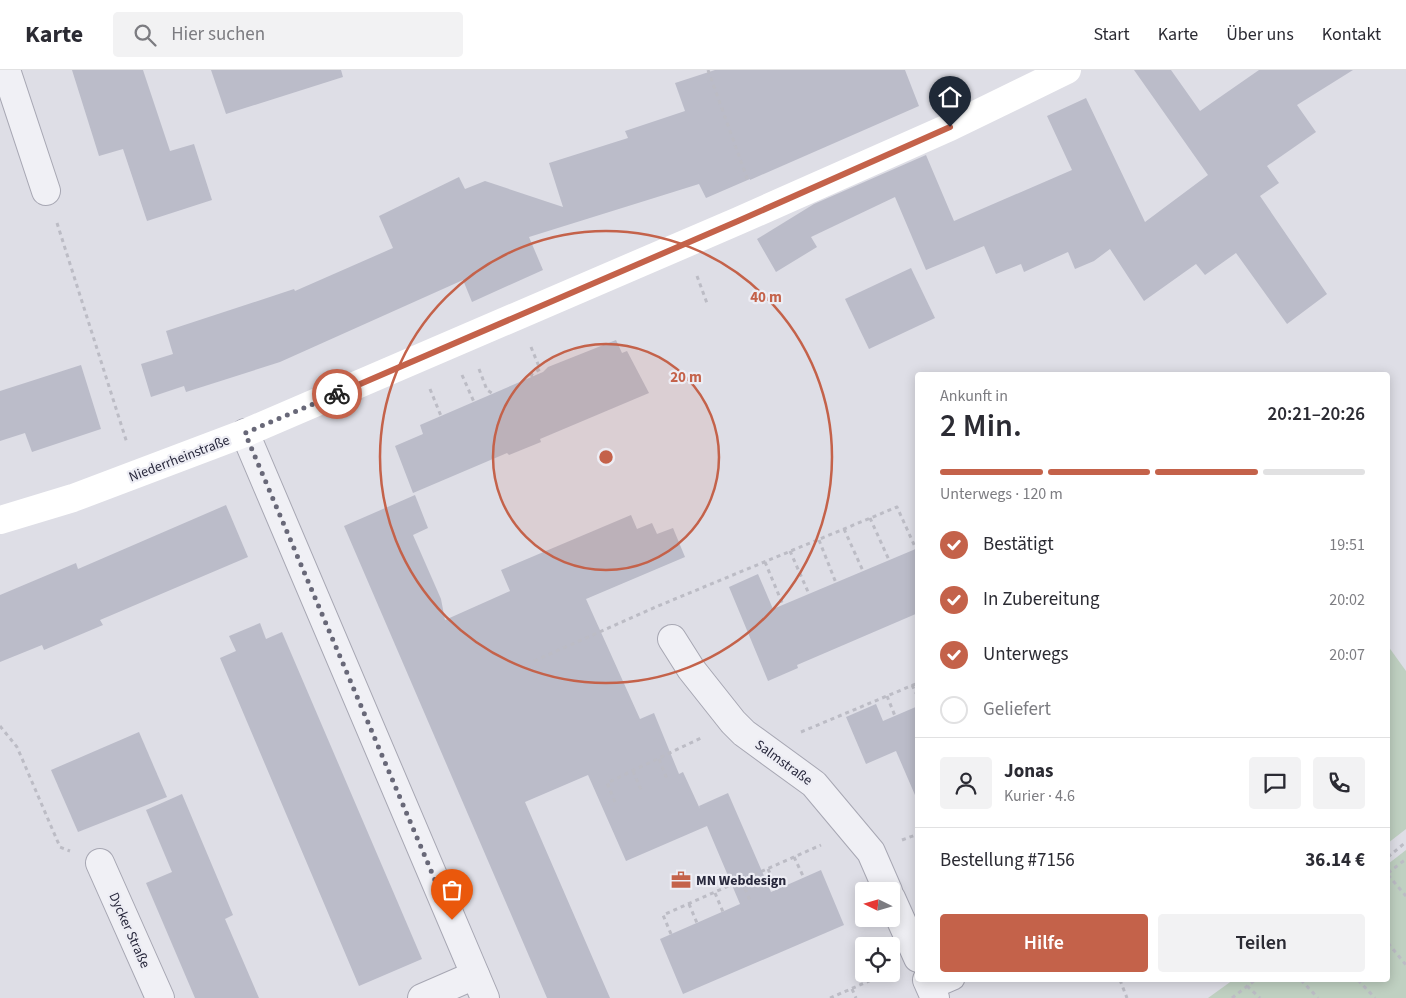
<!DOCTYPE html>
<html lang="de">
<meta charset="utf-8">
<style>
body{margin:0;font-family:"Source Sans 3",sans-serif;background:#f2f2f3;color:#2b2b33;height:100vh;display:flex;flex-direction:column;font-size:19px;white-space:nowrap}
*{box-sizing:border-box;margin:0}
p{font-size:16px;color:#7c7c81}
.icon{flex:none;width:28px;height:28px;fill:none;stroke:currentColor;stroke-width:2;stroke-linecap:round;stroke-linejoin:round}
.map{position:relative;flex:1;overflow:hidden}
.side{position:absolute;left:915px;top:302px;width:475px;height:610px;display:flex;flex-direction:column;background:#fff;border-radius:5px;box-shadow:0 2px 12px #0003}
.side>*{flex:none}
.needle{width:32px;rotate:275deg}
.buttons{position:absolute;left:855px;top:812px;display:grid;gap:10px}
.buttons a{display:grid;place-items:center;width:45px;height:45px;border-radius:5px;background:#fff;box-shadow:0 2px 12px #0003;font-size:25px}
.pin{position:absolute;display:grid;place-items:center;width:42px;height:42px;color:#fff;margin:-51px -21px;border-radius:50% 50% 50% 0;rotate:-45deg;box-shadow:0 0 5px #0007}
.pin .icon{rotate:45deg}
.courier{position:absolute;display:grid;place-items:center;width:50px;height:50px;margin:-25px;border:4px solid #c4624a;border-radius:50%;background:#fff;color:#222;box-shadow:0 1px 6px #0007}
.head em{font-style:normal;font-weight:600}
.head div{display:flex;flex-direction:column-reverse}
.head{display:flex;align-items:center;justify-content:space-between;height:85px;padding:0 25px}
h1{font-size:32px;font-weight:600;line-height:38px}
.bar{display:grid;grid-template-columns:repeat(4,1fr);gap:8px 5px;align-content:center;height:60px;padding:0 25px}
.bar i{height:6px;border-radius:4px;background:#e1e1e2}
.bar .active{background:#c4624a}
.bar p{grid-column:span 4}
.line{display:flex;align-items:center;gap:12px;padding:0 25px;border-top:1px solid #e1e1e2}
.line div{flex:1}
.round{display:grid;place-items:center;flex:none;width:52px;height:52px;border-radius:5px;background:#f2f2f3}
ol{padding:0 25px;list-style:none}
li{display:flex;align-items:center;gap:15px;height:55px}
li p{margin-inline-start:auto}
li .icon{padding:5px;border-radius:50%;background:#c4624a;color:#fff;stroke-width:4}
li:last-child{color:#7c7c81}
li i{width:28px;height:28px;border:2px solid #e1e1e2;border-radius:50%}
.button{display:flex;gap:10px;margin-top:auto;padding:10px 25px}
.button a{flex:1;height:58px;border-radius:5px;background:#c4624a;color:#fff;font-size:20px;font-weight:600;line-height:58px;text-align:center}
.button a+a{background:#f2f2f3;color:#2b2b33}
header{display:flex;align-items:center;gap:30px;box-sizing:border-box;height:70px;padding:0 25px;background:#fff;border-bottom:1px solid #e1e1e2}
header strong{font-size:24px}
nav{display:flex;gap:28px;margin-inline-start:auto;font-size:18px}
.search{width:350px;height:45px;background:#f2f2f3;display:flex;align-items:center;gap:12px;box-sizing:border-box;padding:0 18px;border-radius:5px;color:#7c7c81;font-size:19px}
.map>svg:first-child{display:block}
.green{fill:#bfd0c1}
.building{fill:#bbbcc9}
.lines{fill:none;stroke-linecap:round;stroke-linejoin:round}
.lane-casing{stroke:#a7a7b3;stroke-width:20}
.street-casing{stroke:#a7a7b3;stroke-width:30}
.path{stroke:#bcbcc5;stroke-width:3;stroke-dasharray:4 4;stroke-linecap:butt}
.lane{stroke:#f0f0f5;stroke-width:18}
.street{stroke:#f0f0f5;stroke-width:28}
.secondary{stroke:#fff;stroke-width:28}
.done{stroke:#686878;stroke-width:5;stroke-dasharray:0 9}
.route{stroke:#c4624a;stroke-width:6}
.ring{fill:none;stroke:#c4624a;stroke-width:2.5}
.labels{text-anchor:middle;stroke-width:4.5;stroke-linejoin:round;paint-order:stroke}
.street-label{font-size:14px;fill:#28283c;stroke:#ededf4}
.poi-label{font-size:14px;font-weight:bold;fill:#28283c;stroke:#ededf4;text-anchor:start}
.centre{fill:#c4624a;stroke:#ededf4;stroke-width:2.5}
.ring-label{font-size:15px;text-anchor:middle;font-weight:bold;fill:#c4624a;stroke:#ededf4;stroke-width:4.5;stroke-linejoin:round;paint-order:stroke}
</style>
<header>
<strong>Karte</strong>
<div class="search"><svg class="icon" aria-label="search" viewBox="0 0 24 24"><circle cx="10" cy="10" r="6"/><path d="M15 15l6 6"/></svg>Hier suchen</div>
<nav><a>Start</a><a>Karte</a><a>Über uns</a><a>Kontakt</a></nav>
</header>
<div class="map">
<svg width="1406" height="928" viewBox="0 0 1406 928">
<rect width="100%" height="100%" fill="#dedee6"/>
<!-- green -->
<g class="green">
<polygon points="1388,576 1406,601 1406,759 1388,773"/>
<polygon points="1406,780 1406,928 1208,928 1233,910 1388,910 1388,794"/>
</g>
<!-- building -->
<g class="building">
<polygon points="72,0 143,0 170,81 194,74 212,130 147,151 123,79 99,86"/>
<polygon points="211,0 341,0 343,7 226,44"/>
<polygon points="715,0 905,0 919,36 750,110 750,109 706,128 699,114 529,167 543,200 472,232 463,210 280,292 186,322 184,316 151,327 141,294 173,284 166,261 294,219 295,221 393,178 379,146 459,107 465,119 485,111 563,137 549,93 628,68 625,61 685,41 675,13"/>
<polygon points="1134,0 1171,0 1200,41 1259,0 1353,0 1297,35 1316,62 1267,96 1279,113 1260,126 1327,224 1287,254 1236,183 1205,205 1196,194 1144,231 1110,179 1094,191 1075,199 1068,182 1024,202 1021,194 996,204 984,176 926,200 895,127 811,167 817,177 776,202 757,169 814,134 926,85 954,151 1072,100 1047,46 1086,28 1145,152 1208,105"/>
<polygon points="911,198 935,248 869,279 845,229"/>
<polygon points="616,270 622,283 627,281 649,323 540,369 541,372 509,385 507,383 413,423 395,376 423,364 420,355 543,302 548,297"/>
<polygon points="81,295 101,359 32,382 25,363 0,371 0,321"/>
<polygon points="415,425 428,458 413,465 441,529 445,550 510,521 501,500 631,445 637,459 652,453 657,464 673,458 685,487 586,529 640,649 654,643 679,704 683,702 700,739 699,736 728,723 771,822 821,800 844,855 683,924 660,869 740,834 712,768 707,756 626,791 588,705 525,732 610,928 547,928 344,456"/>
<polygon points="226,435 248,487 100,550 103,555 44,580 42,575 0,592 0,525 76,493 78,499"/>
<polygon points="918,478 918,543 797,595 798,598 768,611 729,517 758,504 773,539"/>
<polygon points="260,553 266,569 282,562 422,889 359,916 220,588 236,581 229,566"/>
<polygon points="876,634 883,651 918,636 918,732 896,681 866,694 846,647"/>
<polygon points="139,662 167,727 78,762 51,700"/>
<polygon points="182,724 233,845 225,849 259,928 195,928 146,813 172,802 146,740"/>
</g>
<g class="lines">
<defs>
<polyline id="lane" points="932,920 955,910"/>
<g id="street">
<polyline points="6,0 46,121"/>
<polyline points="245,363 485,928"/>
<polyline points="672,569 691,599 733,652 744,663 814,714 871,782 888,821"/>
<polyline points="100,793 160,928"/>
<polyline points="891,828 918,888"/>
<polyline points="927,910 935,928"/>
<polyline points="422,928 475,905"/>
</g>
</defs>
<!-- lane casing -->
<use href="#lane" class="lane-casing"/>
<!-- street casing -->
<use href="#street" class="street-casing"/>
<!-- path -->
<g class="path">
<polyline points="708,0 748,111"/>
<polyline points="57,153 127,373"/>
<polyline points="697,206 708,236"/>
<polyline points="531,277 540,299 532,304 531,307"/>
<polyline points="479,299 487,320 493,324"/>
<polyline points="462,305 474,332"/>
<polyline points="430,319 441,346"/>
<polyline points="870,448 889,490"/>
<polyline points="844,459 863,501"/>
<polyline points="819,470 836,513"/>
<polyline points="790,481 809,524"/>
<polyline points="765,492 783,535"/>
<polyline points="534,591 658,536 897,437 916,479"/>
<polyline points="912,615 918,627"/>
<polyline points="887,626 895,646"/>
<polyline points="0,656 17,677 60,777 70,781"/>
<polyline points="801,662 918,613"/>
<polyline points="659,689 667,709"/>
<polyline points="633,701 641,720"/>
<polyline points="615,732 607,713 703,667"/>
<polyline points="902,770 918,764"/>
<polyline points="794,787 804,808"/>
<polyline points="1388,787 1406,772"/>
<polyline points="768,799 777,819"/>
<polyline points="1388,803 1406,789"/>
<polyline points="1388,805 1406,826"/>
<polyline points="742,811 750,831"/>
<polyline points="715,823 723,842"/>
<polyline points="689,834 697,853"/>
<polyline points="671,864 663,845 821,775"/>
<polyline points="1388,873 1406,895"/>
<polyline points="1120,910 1127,928"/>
<polyline points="1301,910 1318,928"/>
<polyline points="1358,910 1375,928"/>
<polyline points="1247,916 1260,928"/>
<polyline points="852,919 856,928"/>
<polyline points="830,928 885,904"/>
<polyline points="1232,928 1255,910"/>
</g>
<!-- lane -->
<use href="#lane" class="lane"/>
<!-- street -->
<use href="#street" class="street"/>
<!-- secondary -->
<polyline class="secondary" points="0,450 73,428 245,363 738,151 950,57 1067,0"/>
</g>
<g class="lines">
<!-- done -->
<polyline class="done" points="337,324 245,363 452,850"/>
<!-- route -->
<polyline class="route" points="337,324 738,151 950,57"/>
</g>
<!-- distance rings -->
<circle cx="606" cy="387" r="113" fill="#c4624a" fill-opacity=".12"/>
<g class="ring">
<circle cx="606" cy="387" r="113"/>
<circle cx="606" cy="387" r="226"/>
</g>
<!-- icons -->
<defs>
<symbol id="office-bare" viewBox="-9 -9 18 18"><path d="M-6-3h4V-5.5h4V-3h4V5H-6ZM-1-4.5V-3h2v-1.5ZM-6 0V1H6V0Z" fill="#c4624a" stroke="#ededf4" stroke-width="2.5" paint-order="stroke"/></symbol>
</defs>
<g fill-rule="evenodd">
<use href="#office-bare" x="667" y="796" width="28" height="28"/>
</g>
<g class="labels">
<!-- street labels -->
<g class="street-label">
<text transform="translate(179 388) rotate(-21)" y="5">Niederrheinstraße</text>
<text transform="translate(784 692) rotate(36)" y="5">Salmstraße</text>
<text transform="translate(130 860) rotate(66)" y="5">Dycker Straße</text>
</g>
<!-- poi labels -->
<g class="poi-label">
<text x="696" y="815">MN Webdesign</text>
</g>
</g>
<circle cx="606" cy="387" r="8" class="centre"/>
<g class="ring-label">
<text x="766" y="232">40 m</text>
<text x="686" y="312">20 m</text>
</g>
</svg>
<div class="buttons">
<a><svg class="needle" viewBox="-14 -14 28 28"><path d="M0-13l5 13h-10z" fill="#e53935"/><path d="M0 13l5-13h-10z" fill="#7c7c81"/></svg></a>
<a><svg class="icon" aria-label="locate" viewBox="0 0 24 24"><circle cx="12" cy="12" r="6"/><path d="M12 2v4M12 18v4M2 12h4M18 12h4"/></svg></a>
</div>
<div class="pin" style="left:452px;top:850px;background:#ea580c"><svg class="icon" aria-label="bag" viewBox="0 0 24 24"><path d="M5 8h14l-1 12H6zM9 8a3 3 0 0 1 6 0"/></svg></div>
<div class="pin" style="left:950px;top:57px;background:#1f2937"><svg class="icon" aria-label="home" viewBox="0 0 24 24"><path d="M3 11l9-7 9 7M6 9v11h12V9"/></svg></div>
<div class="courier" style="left:337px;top:324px"><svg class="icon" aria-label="bike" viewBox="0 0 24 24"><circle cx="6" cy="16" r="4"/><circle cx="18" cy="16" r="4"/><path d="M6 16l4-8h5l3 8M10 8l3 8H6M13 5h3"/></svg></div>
<section class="side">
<div class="head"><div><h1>2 Min.</h1><p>Ankunft in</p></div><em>20:21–20:26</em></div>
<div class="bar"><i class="active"></i><i class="active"></i><i class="active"></i><i></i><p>Unterwegs · 120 m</p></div>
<ol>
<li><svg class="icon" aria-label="check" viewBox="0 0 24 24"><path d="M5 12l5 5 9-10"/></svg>Bestätigt<p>19:51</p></li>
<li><svg class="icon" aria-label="check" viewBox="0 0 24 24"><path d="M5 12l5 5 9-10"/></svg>In Zubereitung<p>20:02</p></li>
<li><svg class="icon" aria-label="check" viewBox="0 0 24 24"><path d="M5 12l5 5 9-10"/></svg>Unterwegs<p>20:07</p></li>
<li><i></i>Geliefert</li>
</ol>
<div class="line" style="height:90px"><a class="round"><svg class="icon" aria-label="person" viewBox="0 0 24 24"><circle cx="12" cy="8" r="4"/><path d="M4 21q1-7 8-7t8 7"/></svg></a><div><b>Jonas</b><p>Kurier · 4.6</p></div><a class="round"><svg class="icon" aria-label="chat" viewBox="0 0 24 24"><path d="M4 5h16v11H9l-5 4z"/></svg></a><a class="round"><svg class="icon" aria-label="phone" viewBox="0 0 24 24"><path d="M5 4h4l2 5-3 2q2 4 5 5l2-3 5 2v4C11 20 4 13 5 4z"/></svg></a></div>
<div class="line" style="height:65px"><div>Bestellung #7156</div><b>36.14 €</b></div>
<div class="button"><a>Hilfe</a><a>Teilen</a></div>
</section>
</div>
